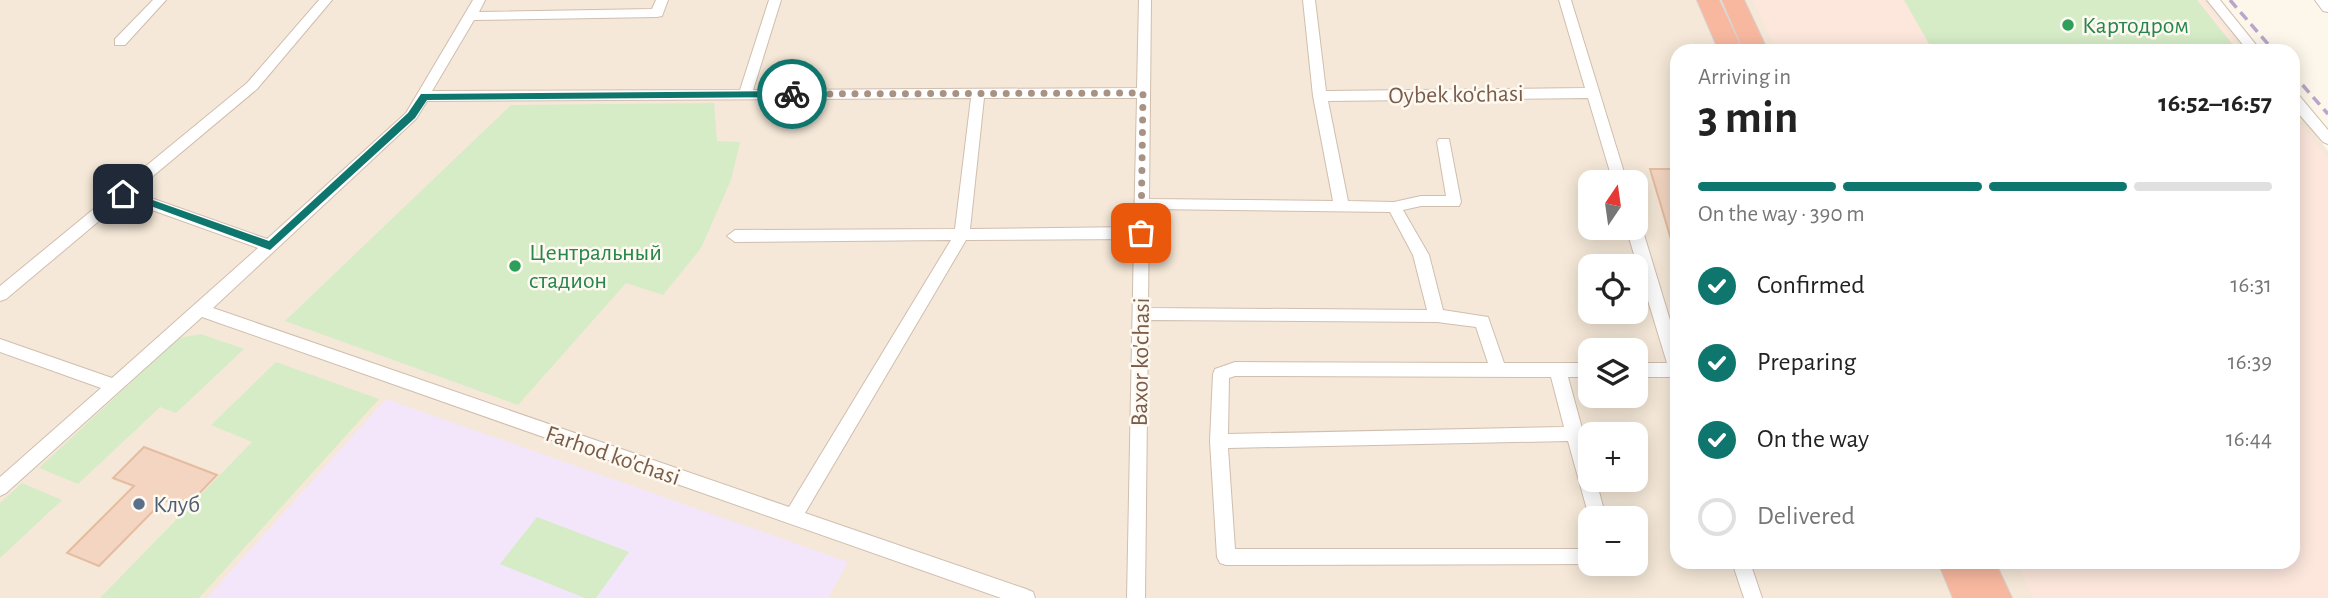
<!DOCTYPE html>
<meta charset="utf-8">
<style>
body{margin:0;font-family:"Alegreya Sans",sans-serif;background:#f6f6f6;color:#222;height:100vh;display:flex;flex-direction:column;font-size:26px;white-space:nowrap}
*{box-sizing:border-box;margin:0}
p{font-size:23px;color:#767676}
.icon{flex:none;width:38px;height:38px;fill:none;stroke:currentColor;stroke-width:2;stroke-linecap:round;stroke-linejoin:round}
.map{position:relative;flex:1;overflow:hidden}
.details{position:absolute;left:1670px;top:44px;width:630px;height:525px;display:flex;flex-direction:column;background:#fff;border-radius:21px;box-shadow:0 4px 18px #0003}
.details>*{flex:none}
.needle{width:46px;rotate:13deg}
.tools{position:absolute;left:1578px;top:170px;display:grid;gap:14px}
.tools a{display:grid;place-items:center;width:70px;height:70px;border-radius:14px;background:#fff;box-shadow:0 4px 18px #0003;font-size:35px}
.pin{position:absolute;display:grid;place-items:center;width:60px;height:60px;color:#fff;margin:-30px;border-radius:14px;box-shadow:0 4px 10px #0006}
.courier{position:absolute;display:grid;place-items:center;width:70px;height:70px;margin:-35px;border:5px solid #0f766e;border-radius:50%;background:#fff;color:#222;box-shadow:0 2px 9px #0007}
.head em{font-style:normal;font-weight:600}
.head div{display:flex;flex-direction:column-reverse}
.head{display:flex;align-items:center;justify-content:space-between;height:119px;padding:0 28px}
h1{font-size:46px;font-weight:600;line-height:52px}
.bar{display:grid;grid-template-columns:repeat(4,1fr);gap:10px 7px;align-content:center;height:84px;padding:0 28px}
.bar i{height:9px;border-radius:5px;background:#e0e0e0}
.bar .selected{background:#0f766e}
.bar p{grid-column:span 4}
ol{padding:0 28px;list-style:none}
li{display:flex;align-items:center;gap:21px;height:77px}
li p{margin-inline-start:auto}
li .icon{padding:7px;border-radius:50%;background:#0f766e;color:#fff;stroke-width:4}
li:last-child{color:#767676}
li i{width:38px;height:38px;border:4px solid #e0e0e0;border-radius:50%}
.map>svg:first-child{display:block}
.residential{fill:#f5e8d8;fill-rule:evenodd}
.commercial{fill:#fde7dd}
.education{fill:#f3e6fa}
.green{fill:#d5ecc7}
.building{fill:#f3d5c1;stroke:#e6bca0;stroke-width:2}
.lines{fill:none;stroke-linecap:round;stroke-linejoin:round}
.street-casing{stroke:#d0beae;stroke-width:2}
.highway-casing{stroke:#d9d1cd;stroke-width:2}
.street{fill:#fff;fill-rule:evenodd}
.highway{fill:#f8b8a0;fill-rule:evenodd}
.rail{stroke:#b9a6c8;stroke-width:3.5;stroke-dasharray:10 6;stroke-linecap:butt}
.route{fill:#0f766e}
.done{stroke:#a79283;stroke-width:7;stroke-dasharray:0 12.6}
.leisure-dot{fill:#2e9e5b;stroke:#fffaf1;stroke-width:2.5}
.service-dot{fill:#5c6f8a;stroke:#fffaf1;stroke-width:2.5}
.labels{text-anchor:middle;stroke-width:5;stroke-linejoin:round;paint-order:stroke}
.leisure-label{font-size:24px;fill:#27864d;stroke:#fffaf1;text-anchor:start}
.street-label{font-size:24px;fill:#795c4c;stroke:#fffaf1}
.service-label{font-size:24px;fill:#4e5e75;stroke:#fffaf1;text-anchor:start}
</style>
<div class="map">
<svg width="2328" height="598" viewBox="0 0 2328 598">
<rect width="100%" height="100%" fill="#fdf6ea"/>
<!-- residential -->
<path class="residential" d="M 0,0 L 2210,0 L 2249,51 L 1676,51 L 1676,562 L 2292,562 L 2293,106 L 2328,151 L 2328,598 L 0,598 ZM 1591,182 L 1636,182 L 1636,228 L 1591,228 ZM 1591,266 L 1636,266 L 1636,312 L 1591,312 ZM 1591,350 L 1636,350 L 1636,396 L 1591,396 ZM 1591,434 L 1636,434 L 1636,480 L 1591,480 ZM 1591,518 L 1636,518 L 1636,564 L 1591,564 Z"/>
<!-- commercial -->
<g class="commercial">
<polygon points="1753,0 2202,0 2242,51 1777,51"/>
<polygon points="2293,114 2328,159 2328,598 2033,598 2016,562 2292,562"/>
</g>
<!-- education -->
<polygon class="education" points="386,399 848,562 828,598 207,598"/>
<!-- green -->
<g class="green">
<polygon points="1904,0 2197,0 2238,51 1933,51"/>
<polygon points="714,103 717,141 740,142 731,180 701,248 663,295 626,283 518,405 285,321 511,105"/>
<polygon points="201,334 244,349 176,413 160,407 78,484 39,468 179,338"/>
<polygon points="276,362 379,399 199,598 100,598 252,442 211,425"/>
<polygon points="22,483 62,500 0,558 0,503"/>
<polygon points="537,517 629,552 596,598 585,598 500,564"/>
</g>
<!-- building -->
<g class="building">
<polygon points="1650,169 1676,169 1676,245 1673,246"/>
<polygon points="144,447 217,475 185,508 164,500 99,566 67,553 134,486 113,478"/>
</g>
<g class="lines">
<defs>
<g id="street">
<polygon points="153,0 166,0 125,45 115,45 115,39"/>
<path d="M 319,0 L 332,0 L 257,89 L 134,192 L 267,239 L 406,113 L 473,0 L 485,0 L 479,12 L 652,9 L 656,0 L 668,0 L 662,16 L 657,17 L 474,20 L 432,91 L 740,90 L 769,0 L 781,0 L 753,90 L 1137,88 L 1139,0 L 1151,0 L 1149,199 L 1333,201 L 1313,96 L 1303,0 L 1315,0 L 1326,91 L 1585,88 L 1559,0 L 1571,0 L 1627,182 L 1613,182 L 1588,98 L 1328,101 L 1348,201 L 1394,202 L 1421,196 L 1446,196 L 1437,142 L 1439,139 L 1449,139 L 1461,202 L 1459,206 L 1421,206 L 1403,210 L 1429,255 L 1443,310 L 1488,317 L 1504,363 L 1591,363 L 1591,377 L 1568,377 L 1591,461 L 1591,480 L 1596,480 L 1606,518 L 1591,518 L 1591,524 L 1568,441 L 1228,448 L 1235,549 L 1591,549 L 1591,564 L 1596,564 L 1226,565 L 1220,563 L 1217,557 L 1210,441 L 1213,374 L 1215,369 L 1235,362 L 1488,363 L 1476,327 L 1437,322 L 1148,320 L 1145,598 L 1127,598 L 1134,239 L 966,240 L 805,513 L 1026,589 L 1033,592 L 1035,598 L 1001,598 L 202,317 L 6,493 L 0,496 L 0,477 L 101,388 L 0,352 L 0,339 L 112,378 L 258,248 L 124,200 L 6,299 L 0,301 L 0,286 L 247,83 ZM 971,98 L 955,229 L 735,230 L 727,236 L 735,242 L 951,240 L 789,507 L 213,308 L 416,119 L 427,101 ZM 984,98 L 1137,98 L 1134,227 L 970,229 ZM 1149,209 L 1390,212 L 1413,255 L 1427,310 L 1148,308 ZM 1235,376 L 1551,377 L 1564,427 L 1228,434 L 1229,378 Z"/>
<polygon points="2207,0 2220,0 2261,51 2248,51"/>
<polygon points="2315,0 2328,0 2328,12 2323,11"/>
<polygon points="2292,92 2297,93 2328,130 2328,144 2323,142 2292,106"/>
<polygon points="1636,223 1642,228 1676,340 1676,377 1636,377 1636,363 1667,363 1626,228 1636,228"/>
<polygon points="1732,562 1750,562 1762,598 1744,598"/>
</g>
<g id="highway">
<polygon points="1697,0 1719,0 1743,51 1719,51"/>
<polygon points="1722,0 1744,0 1768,51 1744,51"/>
<polygon points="1938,562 1995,562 2012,598 1953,598"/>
</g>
</defs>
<!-- street casing -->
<use href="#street" class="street-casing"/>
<!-- highway casing -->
<use href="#highway" class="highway-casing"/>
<!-- street -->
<use href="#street" class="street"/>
<!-- highway -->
<use href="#highway" class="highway"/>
<!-- rail -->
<g class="rail">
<polyline points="2230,0 2274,51"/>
<polyline points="2292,73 2328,114"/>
</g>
</g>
<!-- route -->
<polygon class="route" points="792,91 797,94 795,97 427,100 415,118 270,250 118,194 127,191 269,241 408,113 421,94"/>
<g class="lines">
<!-- done -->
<polyline class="done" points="792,94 1143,93 1141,233"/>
</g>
<!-- markers -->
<g class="leisure-dot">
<circle cx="2068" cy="25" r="7"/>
<circle cx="515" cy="266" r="7"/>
</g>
<circle class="service-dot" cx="139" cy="504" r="7"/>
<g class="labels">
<!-- leisure labels -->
<g class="leisure-label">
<text x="2082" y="33">Картодром</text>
<text x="529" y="260">Центральный<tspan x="529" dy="28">стадион</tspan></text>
</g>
<!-- street labels -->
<g class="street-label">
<text transform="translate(1456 94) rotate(-1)" y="8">Oybek ko'chasi</text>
<text transform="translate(1140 362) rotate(-89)" y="8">Baxor ko'chasi</text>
<text transform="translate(613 455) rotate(19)" y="8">Farhod ko'chasi</text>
</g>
<!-- service labels -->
<g class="service-label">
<text x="153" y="512">Клуб</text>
</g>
</g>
</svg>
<div class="tools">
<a><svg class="needle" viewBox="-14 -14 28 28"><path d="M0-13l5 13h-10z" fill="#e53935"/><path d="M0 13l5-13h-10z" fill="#767676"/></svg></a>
<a><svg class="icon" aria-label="locate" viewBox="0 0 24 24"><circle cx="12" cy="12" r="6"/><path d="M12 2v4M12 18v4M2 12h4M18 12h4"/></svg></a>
<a><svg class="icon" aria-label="layers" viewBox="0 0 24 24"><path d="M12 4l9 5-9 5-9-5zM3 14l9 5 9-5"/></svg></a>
<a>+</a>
<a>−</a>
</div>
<div class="pin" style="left:1141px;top:233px;background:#ea580c"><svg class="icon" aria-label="bag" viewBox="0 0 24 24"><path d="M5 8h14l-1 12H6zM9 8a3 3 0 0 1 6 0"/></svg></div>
<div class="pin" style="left:123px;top:194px;background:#1f2937"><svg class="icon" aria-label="home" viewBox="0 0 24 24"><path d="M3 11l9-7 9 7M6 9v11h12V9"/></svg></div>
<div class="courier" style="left:792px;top:94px"><svg class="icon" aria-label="bike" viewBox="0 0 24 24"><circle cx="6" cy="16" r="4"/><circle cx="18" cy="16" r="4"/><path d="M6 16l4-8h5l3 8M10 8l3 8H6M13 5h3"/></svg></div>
<section class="details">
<div class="head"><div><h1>3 min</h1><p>Arriving in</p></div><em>16:52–16:57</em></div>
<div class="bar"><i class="selected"></i><i class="selected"></i><i class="selected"></i><i></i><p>On the way · 390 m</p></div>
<ol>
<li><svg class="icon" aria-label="check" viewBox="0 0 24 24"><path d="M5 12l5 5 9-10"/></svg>Confirmed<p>16:31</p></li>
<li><svg class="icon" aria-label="check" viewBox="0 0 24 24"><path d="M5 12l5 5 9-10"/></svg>Preparing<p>16:39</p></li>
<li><svg class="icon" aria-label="check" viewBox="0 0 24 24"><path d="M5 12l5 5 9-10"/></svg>On the way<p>16:44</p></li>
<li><i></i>Delivered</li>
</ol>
</section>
</div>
